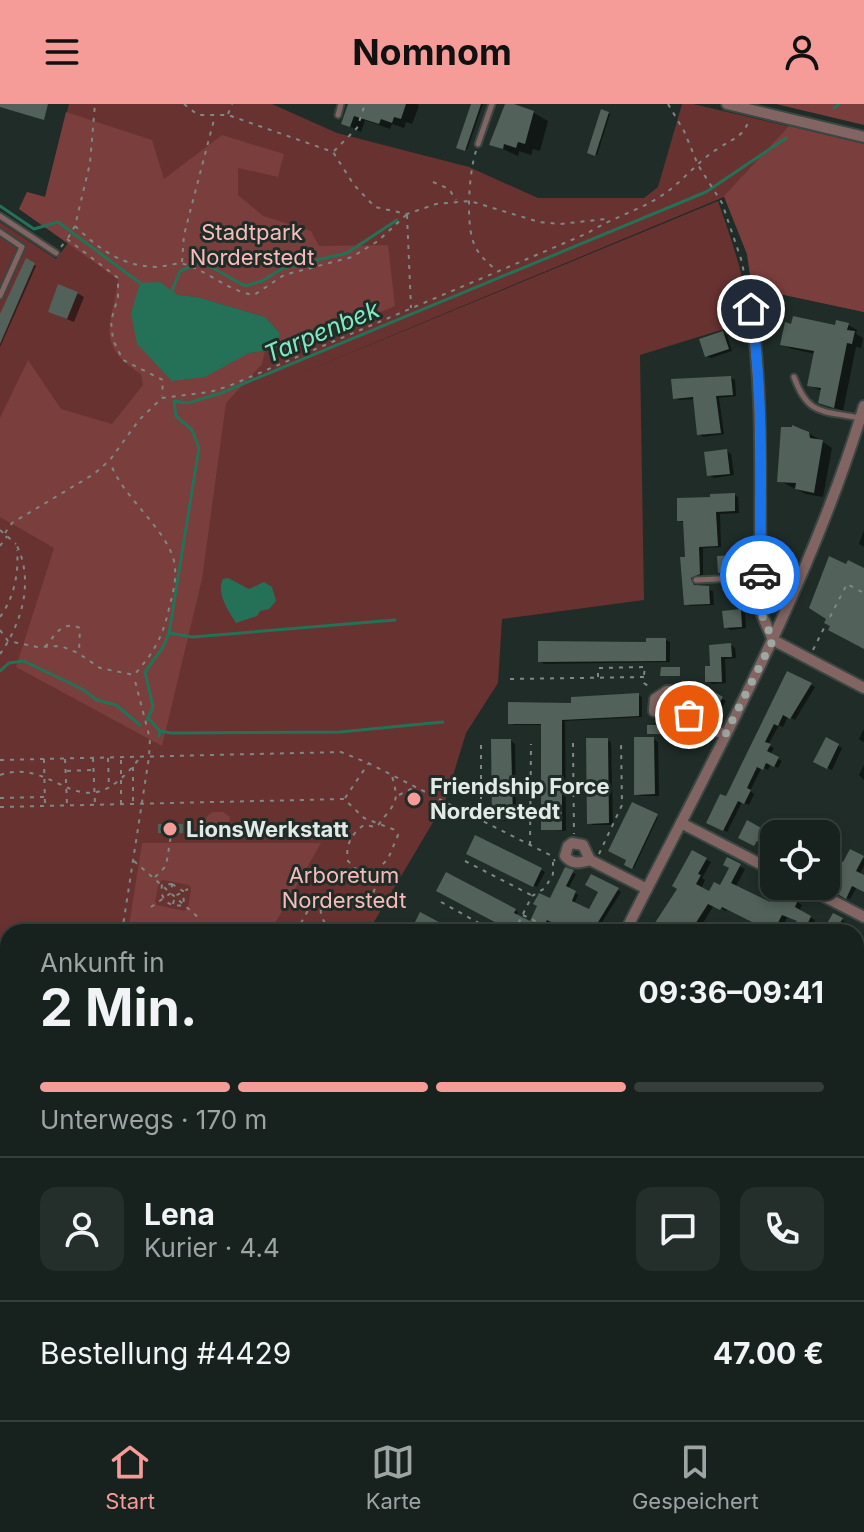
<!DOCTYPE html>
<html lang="de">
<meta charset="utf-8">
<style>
body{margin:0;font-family:Inter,sans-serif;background:#242e2a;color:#f1f3f6;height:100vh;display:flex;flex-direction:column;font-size:30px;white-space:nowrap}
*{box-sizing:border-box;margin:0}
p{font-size:26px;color:#9ea3a4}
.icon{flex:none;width:44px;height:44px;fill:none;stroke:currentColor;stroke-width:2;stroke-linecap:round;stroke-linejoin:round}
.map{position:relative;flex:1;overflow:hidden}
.sheet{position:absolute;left:0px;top:820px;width:864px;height:496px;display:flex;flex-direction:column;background:#17211d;border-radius:24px 24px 0 0;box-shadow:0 4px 12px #0003,0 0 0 2px #363e3b}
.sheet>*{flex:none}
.tools{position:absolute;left:760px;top:716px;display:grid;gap:16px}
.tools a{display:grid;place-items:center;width:80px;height:80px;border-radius:16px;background:#17211d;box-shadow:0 4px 12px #0003,0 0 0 2px #363e3b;font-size:40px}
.pin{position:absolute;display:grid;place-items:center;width:68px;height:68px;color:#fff;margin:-34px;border:4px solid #fff;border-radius:50%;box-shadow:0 2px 8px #0007}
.courier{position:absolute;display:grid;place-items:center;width:80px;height:80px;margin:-40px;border:6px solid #1a73e8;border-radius:50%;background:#fff;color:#222;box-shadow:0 2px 10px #0007}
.head em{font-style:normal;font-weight:700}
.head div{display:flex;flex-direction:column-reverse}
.head{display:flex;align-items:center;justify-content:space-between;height:136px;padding:0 40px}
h1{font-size:52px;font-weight:700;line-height:60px}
.bar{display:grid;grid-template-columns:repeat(4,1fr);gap:12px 8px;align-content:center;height:96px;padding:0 40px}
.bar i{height:10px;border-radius:6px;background:#363e3b}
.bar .on{background:#f59b98}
.bar p{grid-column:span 4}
.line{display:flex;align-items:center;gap:20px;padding:0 40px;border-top:2px solid #363e3b}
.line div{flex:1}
.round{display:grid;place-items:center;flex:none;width:84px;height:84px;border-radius:16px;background:#242e2a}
header{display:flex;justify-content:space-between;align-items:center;height:104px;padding:0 40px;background:#f59b98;color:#111;font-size:36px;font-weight:700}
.menu{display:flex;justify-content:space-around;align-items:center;height:112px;border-top:2px solid #363e3b;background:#17211d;font-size:22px;color:#9ea3a4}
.menu a{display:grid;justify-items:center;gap:4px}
.menu .on{color:#f59b98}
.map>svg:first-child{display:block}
.green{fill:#683231}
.forest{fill:#7a3e3d;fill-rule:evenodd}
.water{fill:#257158}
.shadow{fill:#0007}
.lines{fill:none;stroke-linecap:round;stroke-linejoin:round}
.stream{stroke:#257158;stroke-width:3}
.building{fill:#52615a}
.service-casing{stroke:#3a4742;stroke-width:9}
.minor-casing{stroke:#3a4742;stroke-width:14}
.path{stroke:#7e8884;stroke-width:2;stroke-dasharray:4 6;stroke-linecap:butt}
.service{stroke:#826563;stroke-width:5}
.minor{stroke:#826563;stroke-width:10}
.done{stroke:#9ea8a3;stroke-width:8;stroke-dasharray:0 14.4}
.route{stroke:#1a73e8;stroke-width:10}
.poi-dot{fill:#f59b98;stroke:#1f2c27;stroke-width:3}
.labels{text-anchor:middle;stroke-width:6;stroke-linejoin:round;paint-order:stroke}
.park-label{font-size:22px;fill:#f7bcb9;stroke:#1f2c27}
.poi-label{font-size:22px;font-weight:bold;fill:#e2eae6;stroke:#1f2c27;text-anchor:start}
.water-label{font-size:24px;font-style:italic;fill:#80eac3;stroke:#1f2c27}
</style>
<header><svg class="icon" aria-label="menu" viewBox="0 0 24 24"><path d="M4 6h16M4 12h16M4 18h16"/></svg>Nomnom<svg class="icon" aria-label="person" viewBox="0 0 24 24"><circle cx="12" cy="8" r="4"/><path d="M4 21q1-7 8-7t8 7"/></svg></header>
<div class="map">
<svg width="864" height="1316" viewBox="0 0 864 1316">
<rect width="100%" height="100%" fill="#1f2c27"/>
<!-- green -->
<path class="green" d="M 69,0 L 272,0 L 337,29 L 469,63 L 538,94 L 644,94 L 658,83 L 682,0 L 693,0 L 864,40 L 864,208 L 752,184 L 747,150 L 724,93 L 292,273 L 718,97 C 732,137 745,174 750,217 L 640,251 L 644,496 L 502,515 L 498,579 L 466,629 L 445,698 L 368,828 L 8,828 L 8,1308 L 127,1308 L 122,1316 L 0,1316 L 0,118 L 56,155 L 68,139 L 19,105 L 27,88 L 45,93 Z"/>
<!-- forest -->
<g class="forest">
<polygon points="776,0 864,0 864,21"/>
<path d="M 66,8 L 152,36 L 164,75 L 222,31 L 284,50 L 278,73 L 238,64 L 238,91 L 263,112 L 311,127 L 319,142 L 388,141 L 395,202 L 285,247 L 277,243 L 280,229 L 265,213 L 197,193 L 178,191 L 160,178 L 249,249 L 265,247 L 262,260 L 226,299 L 202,475 L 162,642 L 16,563 L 54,444 L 0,413 L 0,314 L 28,256 L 61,305 L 112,320 L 143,281 L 141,270 C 93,240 113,219 118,175 L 19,105 L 27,88 L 45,93 Z"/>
<polygon points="789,22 864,40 864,208 752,184 747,150 724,92"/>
<path d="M 213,708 L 223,708 L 230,713 C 229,730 220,739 203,731 C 202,720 203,714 213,708 Z"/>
<path d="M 142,739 L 321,739 L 270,828 L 128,828 ZM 163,776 L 189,781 L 191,785 L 188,804 L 184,807 L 157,801 L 155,797 L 159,778 Z"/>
</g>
<!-- water -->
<g class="water">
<polygon points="160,178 178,191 197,193 265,213 280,229 277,243 265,247 249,249 205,273 172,277 137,240 131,209 140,179"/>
<path d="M 228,474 L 249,485 L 264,478 L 272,483 L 276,497 L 269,505 L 260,507 L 257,512 L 236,519 C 228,506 216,489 223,475 Z"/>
</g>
<!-- shadow -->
<g class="shadow">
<polygon points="350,0 417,0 419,2 412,20 406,18 404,24 392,20 390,25 365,16 361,28 343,19"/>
<polygon points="474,0 483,0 467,46 459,43"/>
<polygon points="507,0 534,9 548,17 540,47 533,45 531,51 519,47 518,52 492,40"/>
<polygon points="602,8 610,10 597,51 590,49"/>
<polygon points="27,157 36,162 0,243 0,215"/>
<polygon points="77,189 84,193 74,218 57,211"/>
<polygon points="848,221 857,226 856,230 863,234 861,244 856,243 843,307 820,298 822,287 809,281 816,250 792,245 782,240 793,222 837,223"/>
<polygon points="723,229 727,231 732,247 711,254 707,252"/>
<polygon points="731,274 735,276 736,292 719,294 724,330 703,333 699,330 695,295 679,296 675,294"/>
<polygon points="801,324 832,344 823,393 806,390 780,377 783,325"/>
<polygon points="727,347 731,350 734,371 714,374 709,371"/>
<polygon points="734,391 738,393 739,409 720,410 721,443 703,444 703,472 698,472 694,479 696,483 713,487 714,501 690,502 686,499 688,455 684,419 679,416"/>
<polygon points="864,426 864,443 859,440"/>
<polygon points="739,453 743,456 744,469 724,470 720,467"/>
<polygon points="740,507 745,509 746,524 730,526 726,523"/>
<polygon points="666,536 670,538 670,558 544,560 540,557"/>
<polygon points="731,541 735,544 736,554 725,555 726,579 712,580 707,577 712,564 711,542"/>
<polygon points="788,569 815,583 795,616 788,612 783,623 779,621 768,641 774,644 770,651 782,657 778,664 771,660 768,666 762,663 750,687 754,690 749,701 742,698 727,728 708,718 727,695"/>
<polygon points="708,586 726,597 719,609 696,596 708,596"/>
<polygon points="638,591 642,593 642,613 565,617 566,727 543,725 543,621 514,621 510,619 573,601"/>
<polygon points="864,625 864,638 859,635"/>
<polygon points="654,635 658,638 659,692 641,692 636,690"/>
<polygon points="607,636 611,638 613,721 593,721 589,719"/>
<polygon points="826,636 842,644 832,666 816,658"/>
<polygon points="511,637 515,640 516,717 499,717 494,715"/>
<polygon points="864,661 864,676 859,671"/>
<polygon points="633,701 658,713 634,764 626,760"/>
<polygon points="476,734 545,768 537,783 469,749"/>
<polygon points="851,747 864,755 864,762 859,771 864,773 864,786 857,783 850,795 838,789 841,781 826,773 826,751 844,761"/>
<polygon points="693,748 711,758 702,774 705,776 701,785 710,789 721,784 732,763 728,756 745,765 735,784 771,801 797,798 802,801 799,808 815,816 811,825 817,828 794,828 799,817 788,812 779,828 770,828 762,821 728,804 726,807 714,801 700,824 685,815 681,828 657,828 680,785"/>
<polygon points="566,765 576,770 568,785 578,791 574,800 590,808 601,787 592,772 621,788 596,828 518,828 439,786 447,771 518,808 516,812 531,820 551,797"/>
<polygon points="833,811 847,819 844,824 853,828 824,828"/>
<polygon points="856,830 864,834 864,875 856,871"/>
<polygon points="858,894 864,897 864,922 856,918"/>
<polygon points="856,991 864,999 864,1013 856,1009"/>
<polygon points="856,1060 864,1063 864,1076 859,1074 856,1079"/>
<polygon points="856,1261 864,1265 864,1274 856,1270"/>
<polygon points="165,1308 179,1308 176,1314"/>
<polygon points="233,1308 255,1308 250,1316 229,1316"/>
<polygon points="404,1308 424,1308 428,1316 408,1316"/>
<polygon points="543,1308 577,1308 590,1316 555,1316"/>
<polygon points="633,1308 655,1308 664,1316 642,1316"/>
<polygon points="708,1308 730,1308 731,1311 716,1315"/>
<polygon points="775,1308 813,1308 830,1313 829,1316 778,1316 774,1314"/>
</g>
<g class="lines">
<!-- stream -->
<g class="stream">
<polyline points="834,4 839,0"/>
<polyline points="0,102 34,125 58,118 140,179"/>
<polyline points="172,187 180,167 202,158 245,182 262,177 283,164 347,149 397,116"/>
<polyline points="169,529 193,533 395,516"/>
<polyline points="0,567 9,559 24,557 82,585 97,596 116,601 140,621"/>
<polyline points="149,615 160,627"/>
<polyline points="147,616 153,603 145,568 163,543 169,529 199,344 192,326 176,312 174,297 188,299 221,289 706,88 786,34"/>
<polyline points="159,632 160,627 171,629 340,628 443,618"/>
</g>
</g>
<!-- building -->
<g class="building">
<polygon points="0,0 48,0 44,16 0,3"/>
<polygon points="348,0 406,0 401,15 394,13 392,19 381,15 379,20 354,12 350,23 341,20"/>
<polygon points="471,0 481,0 465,47 456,44"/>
<polygon points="505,0 514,0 534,7 525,40 518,38 516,44 504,40 503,45 489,41"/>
<polygon points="601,5 609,8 595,52 587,49"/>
<polygon points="26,154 35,159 0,240 0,210"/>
<polygon points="58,180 78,188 67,215 48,208"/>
<polygon points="793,212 835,221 836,216 849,219 847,226 855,227 852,240 847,239 834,304 818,299 821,284 807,282 814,247 780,241 785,218 791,220"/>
<polygon points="723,227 729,245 705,253 699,235"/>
<polygon points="731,272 733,291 716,292 721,329 697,331 693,293 673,295 671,275"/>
<polygon points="792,321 809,328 810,334 823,336 814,389 795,385 796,379 777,378 781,323 792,323"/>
<polygon points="727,345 730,370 707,372 704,348"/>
<polygon points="735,389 735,407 716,408 718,442 699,443 700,470 691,474 694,481 709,482 710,500 684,501 680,453 685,453 683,417 677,417 677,394 710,393 710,390"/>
<polygon points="740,451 740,468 718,469 717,452"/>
<polygon points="829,452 846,460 848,456 864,464 864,545 828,526 830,522 824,519 826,515 809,504"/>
<polygon points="741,505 742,523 724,524 722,507"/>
<polygon points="646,534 666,534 666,557 538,558 538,537 646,538"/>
<polygon points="731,539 732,553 721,553 722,578 705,578 705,562 710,562 709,541"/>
<polygon points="661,563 680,563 680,572 660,572"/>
<polygon points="787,567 812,579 790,615 783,611 778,622 774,620 765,638 771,640 767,647 779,653 774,663 766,659 763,666 757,663 747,684 751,686 744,700 738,697 723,727 706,719 720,690 726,692"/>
<polygon points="706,583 723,593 714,608 693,596 698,588 706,593"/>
<polygon points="639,589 639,612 562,616 562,726 541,726 541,620 508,620 508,598 571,599 571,593"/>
<rect x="647" y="621" width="34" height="9"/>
<polygon points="634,633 654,633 655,690 634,691"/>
<polygon points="826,633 839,640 827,665 813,658"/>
<polygon points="586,634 608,634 609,719 587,720"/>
<polygon points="491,635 511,635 513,716 492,716"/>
<polygon points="632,698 658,710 632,765 624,761 626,756 608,747"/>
<polygon points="747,716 774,731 774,746 757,737 754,742 738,734"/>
<polygon points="785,716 812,730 778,730"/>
<rect x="158" y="720" width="25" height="9"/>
<polygon points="475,731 542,764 533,783 466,750"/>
<polygon points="850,745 864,752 856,767 864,771 864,788 852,782 846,795 836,789 839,782 826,775 826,749 843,758"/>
<polygon points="692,746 707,754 698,770 701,771 696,780 709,787 714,778 720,781 729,764 723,761 727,753 741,760 731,779 770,798 772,795 777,798 779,795 785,798 788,792 798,796 795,803 811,812 807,821 822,828 791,828 797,817 782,811 773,828 767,828 759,824 760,822 722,803 720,806 708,800 690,828 649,828 677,785 672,782"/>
<polygon points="565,763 574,766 566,782 576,787 572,797 589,805 598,788 585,781 591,770 619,784 592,828 572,828 547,816 541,828 522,828 507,821 506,824 436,787 446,768 516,805 514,809 530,817 537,802 533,800 539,789 550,794"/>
<polygon points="420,808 437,817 458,828 410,828"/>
<polygon points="833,809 843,814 840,819 856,828 833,828 825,823"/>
</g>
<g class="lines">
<defs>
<g id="service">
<polyline points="338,11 341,0"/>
<polyline points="478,40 492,0"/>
<polyline points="0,112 56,149"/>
<polyline points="0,128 22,143 0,192"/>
<path d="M 794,273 C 808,312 822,306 859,314"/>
<polyline points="696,476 759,473"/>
</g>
<g id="minor">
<polyline points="727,0 864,33"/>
<path d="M 751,205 C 766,307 757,409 762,511 L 773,536 L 864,584"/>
<polyline points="677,607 676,587 667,587 655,595 654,607 677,607 725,631"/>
<polyline points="681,719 774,767"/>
<path d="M 590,756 L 583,741 L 572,739 L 568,742 L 565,752 C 572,761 580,759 590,756 L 647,785"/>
<polyline points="804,782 864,813"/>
<path d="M 625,828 C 712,656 808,487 864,302"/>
<polyline points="856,1034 864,1038"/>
<polyline points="856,1296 864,1300"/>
<polyline points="501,1308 512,1316"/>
<polyline points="211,1316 216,1308"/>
<polyline points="346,1316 351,1308"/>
</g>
</defs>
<!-- service casing -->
<use href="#service" class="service-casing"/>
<!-- minor casing -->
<use href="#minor" class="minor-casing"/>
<!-- path -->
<g class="path">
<polyline points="184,0 198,11 228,11 333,48 354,81 375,103 407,110 436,100 470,97 539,118 560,120 606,115"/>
<polyline points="668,0 684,27 698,61 722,99 741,155 750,196"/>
<polyline points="228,10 232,0"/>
<polyline points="334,47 357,24 365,0"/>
<path d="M 476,47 C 469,68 466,117 473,137 C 477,150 487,158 497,167"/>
<polyline points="433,78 449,85 456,96"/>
<polyline points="407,111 411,204"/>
<path d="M 75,122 C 100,146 122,162 156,163 C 167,163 177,157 187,161 C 211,169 228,187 254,191 L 284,171 L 352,153 L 378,137 L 406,111"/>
<polyline points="68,134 75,122 90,59 95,0"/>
<polyline points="61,143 67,135 118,174 118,193 111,217 113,236 123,256 163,276 162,292"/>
<polyline points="182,158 184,131 215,12"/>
<polyline points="0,426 16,440"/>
<path d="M 5,429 L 12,419 L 94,370 L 110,356 L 139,316 L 162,294 L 210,288 L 229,282 L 588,129 C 611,114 638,107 661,92 C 682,79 697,57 719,44 C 734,34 743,33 749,16"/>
<polyline points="0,442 7,432"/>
<path d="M 0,513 C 14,494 19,469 17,446"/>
<polyline points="830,513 847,480 864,489"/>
<path d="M 0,526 L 8,537 L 37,543 L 61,542 L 78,549 L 100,564 L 134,571 C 156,546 163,532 170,500 C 174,486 177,472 174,457 C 166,424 122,393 110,358"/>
<path d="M 45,543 C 56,530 62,516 80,524 L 79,547"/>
<polyline points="813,546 826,520"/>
<path d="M 0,550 C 22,519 34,477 17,442"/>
<polyline points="598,573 598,564 645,563 644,571"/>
<polyline points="510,575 644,573 644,579 652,585"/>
<polyline points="573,639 574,730"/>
<polyline points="93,654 95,700"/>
<polyline points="108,654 109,684"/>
<polyline points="44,655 45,701"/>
<polyline points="65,655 67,700"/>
<polyline points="0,656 341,648 368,659 550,751 555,757"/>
<polyline points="133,663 133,700"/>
<polyline points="67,667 92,666"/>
<path d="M 0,671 C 57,651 80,731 138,656"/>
<polyline points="399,691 415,683"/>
<polyline points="0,694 44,693"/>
<polyline points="345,694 368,660"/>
<polyline points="121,700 121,655"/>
<polyline points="0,703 344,695 364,714 395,726 398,731 388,755 368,775"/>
<polyline points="481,715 481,640"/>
<polyline points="530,741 531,640"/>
<polyline points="599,750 622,701 621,637"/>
<polyline points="134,757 199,814"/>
<polyline points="465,757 531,791"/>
<polyline points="155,773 166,762 171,731"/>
<path d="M 172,780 L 183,787 L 184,801 C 170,804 159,796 162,781 Z"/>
<polyline points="441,798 495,828"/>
<polyline points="173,800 175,792 188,785"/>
<polyline points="151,803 171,789 172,781"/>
<polyline points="523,811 557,828"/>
<polyline points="122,828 149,653 150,635 134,573"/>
<polyline points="296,828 311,801 317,797"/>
<path d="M 329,828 L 321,811 L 320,795 C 337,791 356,798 373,790 L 375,784 L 348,757 C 345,742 351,730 364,721 L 376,723 L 379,720 C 395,698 400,700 392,672"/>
<polyline points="514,828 532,792 545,784 553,770 553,758"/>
<polyline points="0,861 8,866"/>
<polyline points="0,979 8,984"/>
<polyline points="395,1308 399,1316"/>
<polyline points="138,1316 143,1308"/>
<polyline points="448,1316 452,1308"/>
</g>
<!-- service -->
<use href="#service" class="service"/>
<!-- minor -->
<use href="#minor" class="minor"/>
</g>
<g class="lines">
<!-- done -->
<polyline class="done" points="689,611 725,631 773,536 762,511 760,471"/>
<!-- route -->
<path class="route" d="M 751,205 C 764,293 761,383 760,471"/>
</g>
<!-- markers -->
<g class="poi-dot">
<circle cx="414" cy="695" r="8"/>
<circle cx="170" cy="725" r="8"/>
</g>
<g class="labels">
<!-- park labels -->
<g class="park-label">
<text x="252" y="136">Stadtpark<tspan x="252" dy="25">Norderstedt</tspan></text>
<text x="344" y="779">Arboretum<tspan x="344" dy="25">Norderstedt</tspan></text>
</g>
<!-- poi labels -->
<g class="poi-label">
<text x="430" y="690">Friendship Force<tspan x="430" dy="25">Norderstedt</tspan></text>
<text x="186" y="733">LionsWerkstatt</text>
</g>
<!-- water labels -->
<g class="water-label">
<text transform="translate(322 228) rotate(-23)" y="8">Tarpenbek</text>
</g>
</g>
</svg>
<div class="tools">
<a><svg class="icon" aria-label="locate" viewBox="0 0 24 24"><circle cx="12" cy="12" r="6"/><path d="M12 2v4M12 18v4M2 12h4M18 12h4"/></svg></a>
</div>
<div class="pin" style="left:689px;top:611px;background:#ea580c"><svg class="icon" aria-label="bag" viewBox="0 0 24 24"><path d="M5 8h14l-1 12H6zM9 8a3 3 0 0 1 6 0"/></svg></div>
<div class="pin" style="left:751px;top:205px;background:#1f2937"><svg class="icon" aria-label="home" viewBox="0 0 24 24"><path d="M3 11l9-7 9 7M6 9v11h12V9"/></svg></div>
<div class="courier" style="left:760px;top:471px"><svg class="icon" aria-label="car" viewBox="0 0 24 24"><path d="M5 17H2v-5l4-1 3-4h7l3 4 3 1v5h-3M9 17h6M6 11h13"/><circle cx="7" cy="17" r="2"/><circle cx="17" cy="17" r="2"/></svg></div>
<section class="sheet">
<div class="head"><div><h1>2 Min.</h1><p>Ankunft in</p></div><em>09:36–09:41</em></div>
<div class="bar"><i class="on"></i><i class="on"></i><i class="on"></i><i></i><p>Unterwegs · 170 m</p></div>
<div class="line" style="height:144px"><a class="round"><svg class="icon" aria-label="person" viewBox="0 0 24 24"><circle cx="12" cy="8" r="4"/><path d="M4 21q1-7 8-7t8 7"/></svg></a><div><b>Lena</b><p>Kurier · 4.4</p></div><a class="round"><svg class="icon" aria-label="chat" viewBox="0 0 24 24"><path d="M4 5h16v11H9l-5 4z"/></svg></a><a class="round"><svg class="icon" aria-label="phone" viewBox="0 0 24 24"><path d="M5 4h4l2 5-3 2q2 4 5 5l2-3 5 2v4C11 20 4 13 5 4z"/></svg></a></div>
<div class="line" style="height:104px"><div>Bestellung #4429</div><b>47.00 €</b></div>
</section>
</div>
<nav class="menu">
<a class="on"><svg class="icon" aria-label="home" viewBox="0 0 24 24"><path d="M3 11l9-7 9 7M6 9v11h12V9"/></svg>Start</a>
<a><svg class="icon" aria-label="map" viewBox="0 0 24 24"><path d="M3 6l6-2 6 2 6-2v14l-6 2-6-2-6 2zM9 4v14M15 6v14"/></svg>Karte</a>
<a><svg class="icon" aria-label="saved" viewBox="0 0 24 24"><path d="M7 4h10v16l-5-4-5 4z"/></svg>Gespeichert</a>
</nav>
